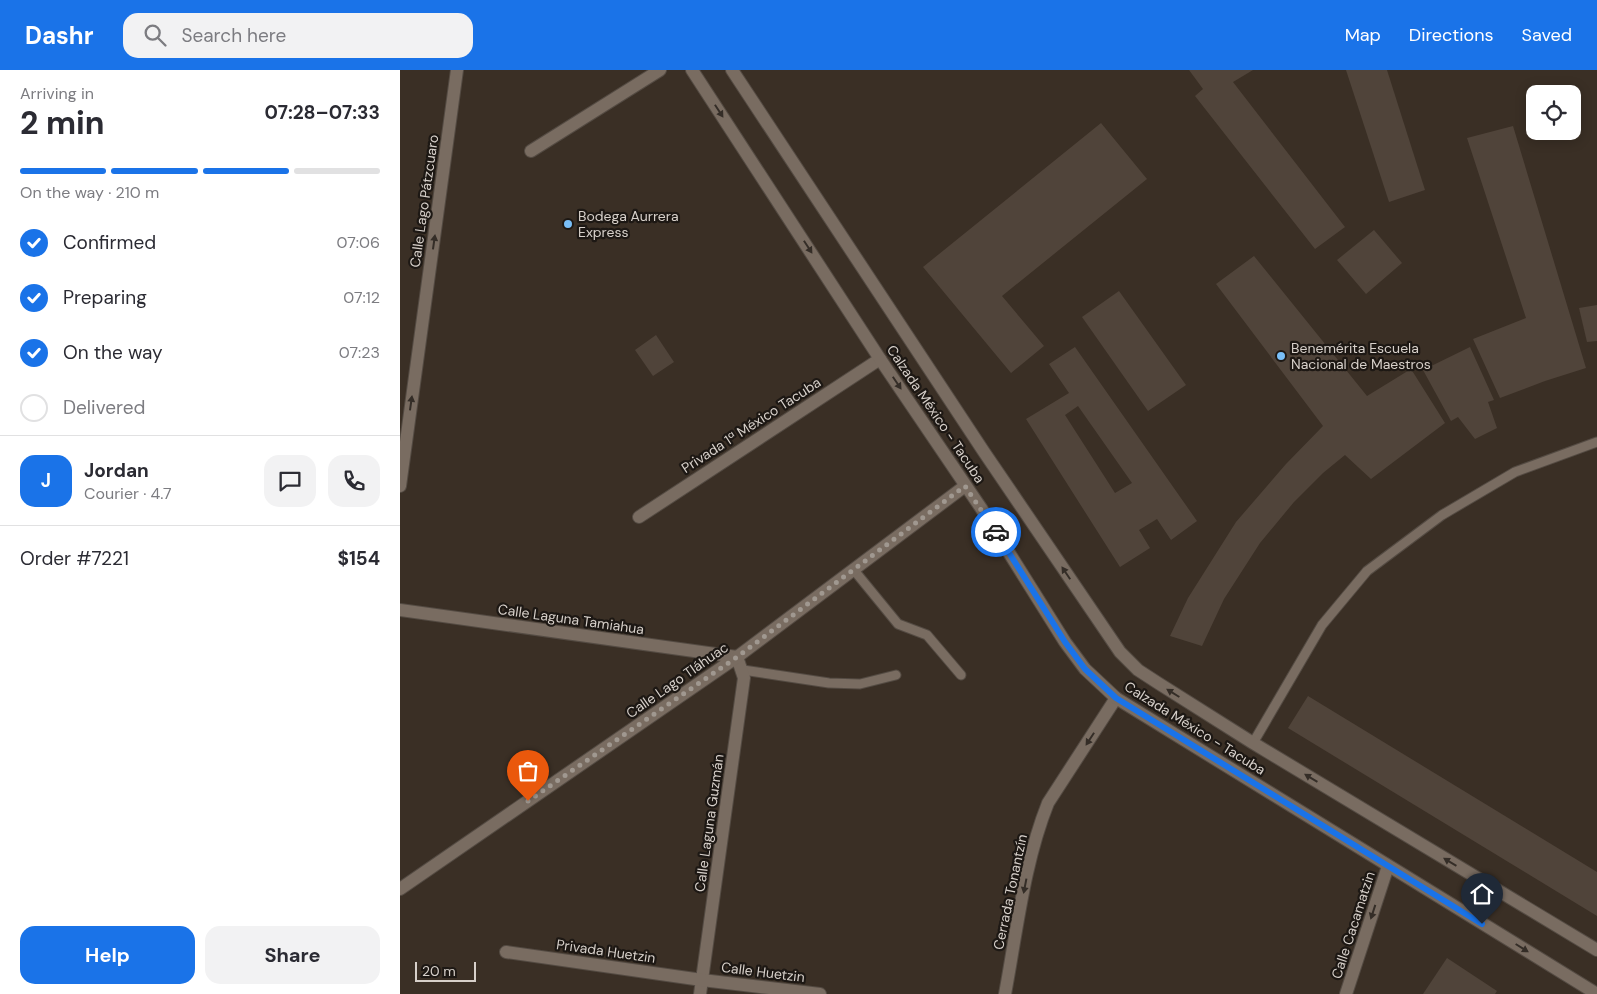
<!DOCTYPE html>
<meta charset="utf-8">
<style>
body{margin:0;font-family:"DM Sans",sans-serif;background:#f2f2f3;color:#2b2b33;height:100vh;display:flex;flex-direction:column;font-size:19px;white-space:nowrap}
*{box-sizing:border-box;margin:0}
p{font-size:16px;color:#7c7c81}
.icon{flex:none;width:28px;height:28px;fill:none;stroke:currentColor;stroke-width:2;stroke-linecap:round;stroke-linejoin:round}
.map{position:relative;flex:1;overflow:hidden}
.details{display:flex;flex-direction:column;background:#fff;width:400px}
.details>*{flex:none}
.fabs{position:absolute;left:1126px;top:15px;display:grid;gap:10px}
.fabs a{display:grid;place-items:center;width:55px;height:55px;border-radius:10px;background:#fff;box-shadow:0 2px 12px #0003;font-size:25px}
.scale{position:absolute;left:15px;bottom:12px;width:61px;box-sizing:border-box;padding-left:5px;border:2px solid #d7d0ca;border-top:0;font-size:14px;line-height:18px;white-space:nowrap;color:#d7d0ca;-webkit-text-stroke:4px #1d1814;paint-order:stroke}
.pin{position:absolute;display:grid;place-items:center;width:42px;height:42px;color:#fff;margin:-51px -21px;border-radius:50% 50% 50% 0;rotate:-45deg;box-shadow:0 0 5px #0007}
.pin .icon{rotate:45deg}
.courier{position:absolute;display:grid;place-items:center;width:50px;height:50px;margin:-25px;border:4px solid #1a73e8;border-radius:50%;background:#fff;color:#222;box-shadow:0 1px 6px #0007}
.headline em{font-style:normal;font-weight:700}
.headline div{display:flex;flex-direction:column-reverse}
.headline{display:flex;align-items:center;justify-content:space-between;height:85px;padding:0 20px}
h1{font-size:32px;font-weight:700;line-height:38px}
.bar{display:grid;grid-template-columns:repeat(4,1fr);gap:8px 5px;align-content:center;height:60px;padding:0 20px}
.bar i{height:6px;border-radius:4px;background:#e1e1e2}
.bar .selected{background:#1a73e8}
.bar p{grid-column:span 4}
.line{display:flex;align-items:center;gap:12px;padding:0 20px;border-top:1px solid #e1e1e2}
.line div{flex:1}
.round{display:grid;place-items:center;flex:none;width:52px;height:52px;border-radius:15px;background:#f2f2f3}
ol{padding:0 20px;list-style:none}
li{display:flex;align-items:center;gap:15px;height:55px}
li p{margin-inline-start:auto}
li .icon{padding:5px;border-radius:50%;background:#1a73e8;color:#fff;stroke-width:4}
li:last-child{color:#7c7c81}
li i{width:28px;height:28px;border:2px solid #e1e1e2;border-radius:50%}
.button{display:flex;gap:10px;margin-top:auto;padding:10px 20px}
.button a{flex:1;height:58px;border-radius:15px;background:#1a73e8;color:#fff;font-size:20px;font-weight:700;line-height:58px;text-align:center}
.button a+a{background:#f2f2f3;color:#2b2b33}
header{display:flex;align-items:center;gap:30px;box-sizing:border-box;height:70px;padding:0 25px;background:#1a73e8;color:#fff}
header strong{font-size:24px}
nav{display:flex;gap:28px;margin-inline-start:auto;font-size:18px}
.search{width:350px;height:45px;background:#f2f2f3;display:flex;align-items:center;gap:12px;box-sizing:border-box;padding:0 18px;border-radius:15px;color:#7c7c81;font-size:19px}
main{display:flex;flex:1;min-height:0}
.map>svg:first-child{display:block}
.building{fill:#50443a;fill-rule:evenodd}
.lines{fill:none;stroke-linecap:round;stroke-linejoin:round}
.lane-casing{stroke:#544b43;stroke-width:11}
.street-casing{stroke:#544b43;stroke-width:14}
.secondary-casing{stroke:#544b43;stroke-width:14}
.lane{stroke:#796c61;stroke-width:9}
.street{stroke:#796c61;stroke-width:12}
.secondary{stroke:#796c61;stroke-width:12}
.oneway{fill:#342d27}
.done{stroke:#a09890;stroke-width:5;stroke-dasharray:0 9}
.route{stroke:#1a73e8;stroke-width:6}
.poi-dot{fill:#79bff8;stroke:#1d1814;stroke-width:2}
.labels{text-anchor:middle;stroke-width:4.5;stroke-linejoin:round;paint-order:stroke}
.street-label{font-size:14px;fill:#d7d0ca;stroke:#1d1814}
.poi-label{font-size:14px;fill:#d7d0ca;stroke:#1d1814;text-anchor:start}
</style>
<header>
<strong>Dashr</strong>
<div class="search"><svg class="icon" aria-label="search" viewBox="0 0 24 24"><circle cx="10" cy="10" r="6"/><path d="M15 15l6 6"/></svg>Search here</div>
<nav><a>Map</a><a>Directions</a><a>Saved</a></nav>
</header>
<main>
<section class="details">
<div class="headline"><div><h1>2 min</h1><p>Arriving in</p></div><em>07:28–07:33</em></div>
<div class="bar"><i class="selected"></i><i class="selected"></i><i class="selected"></i><i></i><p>On the way · 210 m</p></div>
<ol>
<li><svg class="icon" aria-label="check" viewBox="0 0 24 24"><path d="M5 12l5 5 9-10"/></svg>Confirmed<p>07:06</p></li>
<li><svg class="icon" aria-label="check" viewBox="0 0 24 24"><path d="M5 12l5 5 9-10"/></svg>Preparing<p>07:12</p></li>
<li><svg class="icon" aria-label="check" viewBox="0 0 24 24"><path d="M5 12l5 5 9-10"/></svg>On the way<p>07:23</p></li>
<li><i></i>Delivered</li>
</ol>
<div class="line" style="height:90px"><b class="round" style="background:#1a73e8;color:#fff">J</b><div><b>Jordan</b><p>Courier · 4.7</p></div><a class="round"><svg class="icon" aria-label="chat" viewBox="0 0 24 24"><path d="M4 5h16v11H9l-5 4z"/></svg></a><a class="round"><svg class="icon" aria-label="phone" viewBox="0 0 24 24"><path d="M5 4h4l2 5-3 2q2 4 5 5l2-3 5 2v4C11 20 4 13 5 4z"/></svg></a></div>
<div class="line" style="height:65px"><div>Order #7221</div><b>$154</b></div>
<div class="button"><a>Help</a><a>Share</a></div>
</section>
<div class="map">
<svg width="1197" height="924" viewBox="0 0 1197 924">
<rect width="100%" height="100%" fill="#3a2f25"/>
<!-- building -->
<g class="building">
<polygon points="789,0 853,0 833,12 945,157 915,179 795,26 803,19"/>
<polygon points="946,0 987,0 1025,120 989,132"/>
<polygon points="701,53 747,109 602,226 644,276 611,303 523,197"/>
<polygon points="1113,56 1186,298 1145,311 1100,328 1073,269 1126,248 1067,68"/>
<polygon points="974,160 1002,193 966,224 937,190"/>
<polygon points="854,186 967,326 1011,299 1045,353 971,409 945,385 923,403 894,432 860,473 824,529 802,576 770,566 788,528 836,452 886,394 923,356 816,214"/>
<polygon points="719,221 786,315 748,341 682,247"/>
<polygon points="1197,235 1197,271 1187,272 1179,238"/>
<polygon points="256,265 274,292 253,306 235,280"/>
<path d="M 675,277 L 797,451 L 771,470 L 757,449 L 739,460 L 750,478 L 720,497 L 626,349 L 669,323 L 649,294 ZM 678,336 L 732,413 L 715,423 L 665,345 Z"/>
<polygon points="1070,277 1094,330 1088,332 1097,358 1075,369 1058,347 1051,351 1023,300"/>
<polygon points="908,626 1197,802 1197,846 888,658"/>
<polygon points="1047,888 1097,921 1095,924 1023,924"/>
</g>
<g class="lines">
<defs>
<g id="lane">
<polyline points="453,499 498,554 527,565 561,605"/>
<polyline points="343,600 429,613 460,614 496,605"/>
<polyline points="853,673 922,555 967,501 1042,445 1115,402 1197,372"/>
</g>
<g id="street">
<polyline points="131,81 260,0"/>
<polyline points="0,416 57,0"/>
<polyline points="239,447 480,289"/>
<polyline points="0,540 337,587 344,608 300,924"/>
<polyline points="0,819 337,587 565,416"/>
<polyline points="106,882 302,910 420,924"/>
<path d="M 605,924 C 617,860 624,793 648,733 L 716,628"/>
<polyline points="946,924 988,796"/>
</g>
<g id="secondary">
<polyline points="292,0 480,289 581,438 665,572 685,599 716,628 1197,924"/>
<polyline points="332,0 584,382 720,582 738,600 758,613 853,673 1197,880"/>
</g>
</defs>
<!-- lane casing -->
<use href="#lane" class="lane-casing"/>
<!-- street casing -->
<use href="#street" class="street-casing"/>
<!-- secondary casing -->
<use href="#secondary" class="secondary-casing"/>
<!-- lane -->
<use href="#lane" class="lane"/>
<!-- street -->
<use href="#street" class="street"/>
<!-- secondary -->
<use href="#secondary" class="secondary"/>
</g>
<!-- one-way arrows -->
<defs><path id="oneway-solid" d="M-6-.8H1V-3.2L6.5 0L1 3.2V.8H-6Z" transform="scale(1.25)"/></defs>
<g class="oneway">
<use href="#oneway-solid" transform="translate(319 41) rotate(57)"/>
<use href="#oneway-solid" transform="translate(34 172) rotate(-82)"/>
<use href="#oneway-solid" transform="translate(408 177) rotate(57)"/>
<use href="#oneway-solid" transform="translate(497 313) rotate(56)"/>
<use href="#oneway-solid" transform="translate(11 333) rotate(-82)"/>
<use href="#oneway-solid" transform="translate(666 503) rotate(-124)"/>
<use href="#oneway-solid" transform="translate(773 623) rotate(-148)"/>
<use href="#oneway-solid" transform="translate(690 669) rotate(123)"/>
<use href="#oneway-solid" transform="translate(911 708) rotate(-149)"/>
<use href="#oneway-solid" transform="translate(1050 792) rotate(-149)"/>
<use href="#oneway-solid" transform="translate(625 816) rotate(101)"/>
<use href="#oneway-solid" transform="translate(973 842) rotate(108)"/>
<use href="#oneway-solid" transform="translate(1122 878) rotate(32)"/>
</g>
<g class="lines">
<!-- done -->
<polyline class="done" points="128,731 337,587 565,416 596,462"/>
<!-- route -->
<polyline class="route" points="596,462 665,572 685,599 716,628 1082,854"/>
</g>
<!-- markers -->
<g class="poi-dot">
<circle cx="168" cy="154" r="5"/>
<circle cx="881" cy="286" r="5"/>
</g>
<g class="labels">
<!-- street labels -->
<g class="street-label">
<text transform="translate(24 131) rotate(-82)" y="5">Calle Lago Pátzcuaro</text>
<text transform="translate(536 344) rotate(56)" y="5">Calzada México - Tacuba</text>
<text transform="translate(351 355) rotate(-33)" y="5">Privada 1ª México Tacuba</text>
<text transform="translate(171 549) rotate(8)" y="5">Calle Laguna Tamiahua</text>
<text transform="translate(277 610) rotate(-35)" y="5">Calle Lago Tláhuac</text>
<text transform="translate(795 658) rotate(32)" y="5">Calzada México - Tacuba</text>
<text transform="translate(309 753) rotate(-82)" y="5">Calle Laguna Guzmán</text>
<text transform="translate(610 822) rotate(-78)" y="5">Cerrada Tonantzín</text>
<text transform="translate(953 855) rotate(-72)" y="5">Calle Cacamatzin</text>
<text transform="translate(206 881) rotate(8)" y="5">Privada Huetzin</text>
<text transform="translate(363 902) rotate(7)" y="5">Calle Huetzin</text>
</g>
<!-- poi labels -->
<g class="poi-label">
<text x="178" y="151">Bodega Aurrera<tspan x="178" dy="16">Express</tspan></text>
<text x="891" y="283">Benemérita Escuela<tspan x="891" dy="16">Nacional de Maestros</tspan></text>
</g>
</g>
</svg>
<div class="fabs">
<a><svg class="icon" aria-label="locate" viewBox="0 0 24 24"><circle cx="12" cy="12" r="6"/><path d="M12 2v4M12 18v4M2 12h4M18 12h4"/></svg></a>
</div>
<div class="scale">20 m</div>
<div class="pin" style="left:128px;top:731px;background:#ea580c"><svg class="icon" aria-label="bag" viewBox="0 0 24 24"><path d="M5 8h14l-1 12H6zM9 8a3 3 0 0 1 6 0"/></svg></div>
<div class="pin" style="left:1082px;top:854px;background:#1f2937"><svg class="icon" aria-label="home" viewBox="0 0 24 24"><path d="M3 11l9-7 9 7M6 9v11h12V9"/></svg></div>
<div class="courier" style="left:596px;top:462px"><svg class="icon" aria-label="car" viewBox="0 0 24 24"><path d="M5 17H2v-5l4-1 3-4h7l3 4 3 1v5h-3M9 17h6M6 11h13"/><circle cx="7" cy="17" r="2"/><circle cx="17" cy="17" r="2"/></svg></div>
</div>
</main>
